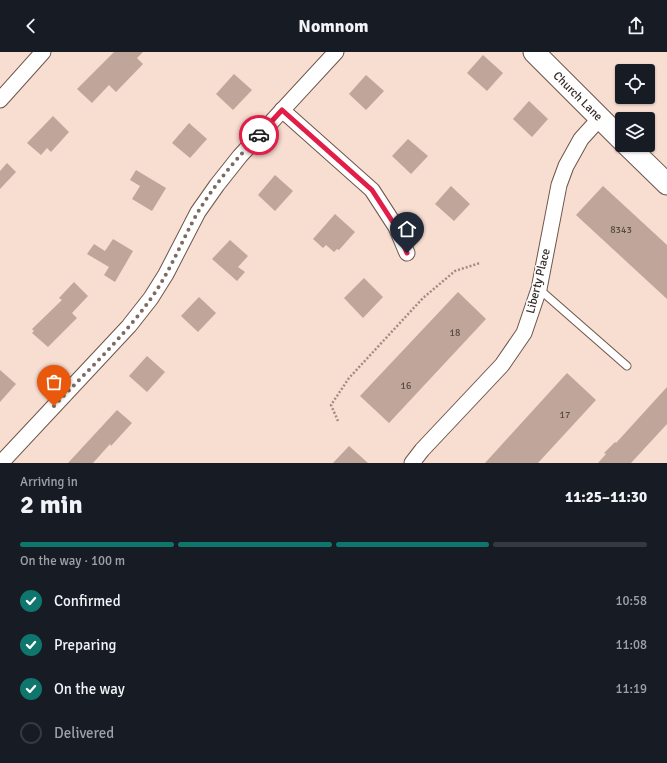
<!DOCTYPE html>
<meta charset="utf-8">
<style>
body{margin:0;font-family:Signika,sans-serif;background:#20242c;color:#f1f3f6;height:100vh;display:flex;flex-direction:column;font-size:15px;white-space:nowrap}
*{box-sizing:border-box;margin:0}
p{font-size:13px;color:#9ea1a6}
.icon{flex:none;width:22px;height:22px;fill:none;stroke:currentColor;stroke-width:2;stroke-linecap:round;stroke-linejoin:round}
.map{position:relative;height:411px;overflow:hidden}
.panel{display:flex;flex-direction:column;background:#171b24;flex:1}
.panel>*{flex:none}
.fabs{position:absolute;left:615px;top:12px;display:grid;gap:8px}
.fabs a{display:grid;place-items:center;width:40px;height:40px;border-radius:4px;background:#171b24;box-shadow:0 1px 3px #0004;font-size:20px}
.pin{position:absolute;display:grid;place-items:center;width:34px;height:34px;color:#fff;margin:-41px -17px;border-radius:50% 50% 50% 0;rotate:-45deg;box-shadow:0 0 4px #0007}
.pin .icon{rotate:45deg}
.courier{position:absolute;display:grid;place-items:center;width:40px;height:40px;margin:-20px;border:3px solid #e11d48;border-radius:50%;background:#fff;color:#222;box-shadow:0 1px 5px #0007}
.overview em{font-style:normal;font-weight:700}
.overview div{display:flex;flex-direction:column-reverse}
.overview{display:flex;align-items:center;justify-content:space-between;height:68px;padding:0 20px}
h1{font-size:26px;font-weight:700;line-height:30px}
.bar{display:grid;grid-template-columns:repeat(4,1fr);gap:6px 4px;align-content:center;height:48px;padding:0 20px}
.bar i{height:5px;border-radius:3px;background:#363941}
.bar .current{background:#0f766e}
.bar p{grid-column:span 4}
ol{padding:0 20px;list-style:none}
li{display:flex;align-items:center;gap:12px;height:44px}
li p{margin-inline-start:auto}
li .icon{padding:4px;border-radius:50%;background:#0f766e;color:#fff;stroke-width:4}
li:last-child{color:#9ea1a6}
li i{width:22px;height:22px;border:2px solid #363941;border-radius:50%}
header{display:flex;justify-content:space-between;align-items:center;height:52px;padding:0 20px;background:#171b24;font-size:18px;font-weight:700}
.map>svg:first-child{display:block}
.building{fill:#bfa59a}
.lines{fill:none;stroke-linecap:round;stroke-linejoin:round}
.lane-casing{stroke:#6c554b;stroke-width:9}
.street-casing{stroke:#6c554b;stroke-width:17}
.secondary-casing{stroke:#6c554b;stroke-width:23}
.path{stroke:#a08c84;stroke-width:2.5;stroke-dasharray:2 2;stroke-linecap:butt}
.lane{stroke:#fff;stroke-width:7}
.street{stroke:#fff;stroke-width:15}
.secondary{stroke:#fff;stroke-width:21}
.done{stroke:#7b6b63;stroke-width:4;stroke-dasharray:0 7.2}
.route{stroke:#e11d48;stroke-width:5}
.labels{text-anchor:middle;stroke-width:3;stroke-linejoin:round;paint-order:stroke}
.number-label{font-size:10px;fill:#594b44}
.street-label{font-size:12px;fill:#372d28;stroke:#fff}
</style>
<header><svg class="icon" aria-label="back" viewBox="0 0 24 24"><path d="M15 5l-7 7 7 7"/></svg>Nomnom<svg class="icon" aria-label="share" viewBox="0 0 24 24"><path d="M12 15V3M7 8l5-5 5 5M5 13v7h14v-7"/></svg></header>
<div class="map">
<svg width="667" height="411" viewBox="0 0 667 411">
<rect width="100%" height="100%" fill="#f8ddd1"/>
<!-- building -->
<g class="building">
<polygon points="114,0 143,0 137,6 143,12 116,40 109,33 92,51 77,37"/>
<polygon points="483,3 503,21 487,39 467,21"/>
<polygon points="234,22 252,38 233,58 216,42"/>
<polygon points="366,23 384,39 366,58 349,42"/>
<polygon points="529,49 548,67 532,85 513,67"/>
<polygon points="53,64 69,80 51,100 47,96 41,103 27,91"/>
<polygon points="189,71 207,87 190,106 172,91"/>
<polygon points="408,87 428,104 411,122 392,104"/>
<polygon points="7,111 16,120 0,137 0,119"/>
<polygon points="136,118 166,136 152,159 132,147 140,134 130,128"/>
<polygon points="275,123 293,139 275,159 258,143"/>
<polygon points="451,134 470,152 454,169 435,152"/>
<polygon points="603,134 667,193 667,247 576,163"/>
<polygon points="335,162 355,180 339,198 337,197 334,200 326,193 323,196 313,187"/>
<polygon points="113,187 133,199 115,230 104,223 109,215 87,202 94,192 105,199"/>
<polygon points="230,188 248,204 238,215 245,220 237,229 212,207"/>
<polygon points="364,226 383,245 363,266 344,246"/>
<polygon points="74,230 88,244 72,261 77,266 48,295 32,281 34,279 32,277 62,248 59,246"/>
<polygon points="458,240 486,267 389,371 360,344"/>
<polygon points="199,245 216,261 198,280 181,264"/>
<polygon points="147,304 165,320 147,340 129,324"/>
<polygon points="0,318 16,332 0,350"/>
<polygon points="567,321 596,348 538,411 485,411"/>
<polygon points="667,335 667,372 631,411 598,411 606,402 604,401 615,390 616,391"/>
<polygon points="117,358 132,371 111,394 110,392 93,411 68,411"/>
<polygon points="349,394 368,411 333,411"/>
</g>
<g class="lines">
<defs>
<polyline id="lane" points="539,237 627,314"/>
<g id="street">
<polyline points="0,48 43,0"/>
<polyline points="282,58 372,138 396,175 407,201"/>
<polyline points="1,411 129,274 151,246 166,222 198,160 217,133 240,104 336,0"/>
<polyline points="412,411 422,398 502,313 524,281 539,237 559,133 566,114 581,87 600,66"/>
</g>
<g id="secondary">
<polyline points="534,0 622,88"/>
<polyline points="627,93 667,132"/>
</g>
</defs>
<!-- lane casing -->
<use href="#lane" class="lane-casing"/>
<!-- street casing -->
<use href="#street" class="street-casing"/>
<!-- secondary casing -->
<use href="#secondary" class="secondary-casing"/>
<!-- path -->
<polyline class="path" points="338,369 331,353 349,326 423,246 455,219 480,211"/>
<!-- lane -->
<use href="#lane" class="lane"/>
<!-- street -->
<use href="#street" class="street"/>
<!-- secondary -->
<use href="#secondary" class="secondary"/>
</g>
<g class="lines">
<!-- done -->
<path class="done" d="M 54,354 C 87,319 124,285 152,245 C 171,218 182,188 198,160 C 215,132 236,107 259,83"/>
<!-- route -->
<polyline class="route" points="259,83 282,58 372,138 396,175 407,201"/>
</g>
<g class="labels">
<!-- number labels -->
<g class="number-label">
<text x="621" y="181">8343</text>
<text x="455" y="284">18</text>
<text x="406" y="337">16</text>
<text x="565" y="366">17</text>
</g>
<!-- street labels -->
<g class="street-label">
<text transform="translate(578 44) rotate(45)" y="4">Church Lane</text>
<text transform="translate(538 229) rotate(-76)" y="4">Liberty Place</text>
</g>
</g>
</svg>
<div class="fabs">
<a><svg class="icon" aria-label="locate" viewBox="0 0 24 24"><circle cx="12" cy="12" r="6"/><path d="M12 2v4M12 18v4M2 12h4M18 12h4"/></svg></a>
<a><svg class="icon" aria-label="layers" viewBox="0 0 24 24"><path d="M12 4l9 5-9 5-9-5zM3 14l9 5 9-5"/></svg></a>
</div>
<div class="pin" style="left:54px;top:354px;background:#ea580c"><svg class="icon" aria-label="bag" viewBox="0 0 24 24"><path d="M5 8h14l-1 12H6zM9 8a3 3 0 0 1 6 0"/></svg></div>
<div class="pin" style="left:407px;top:201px;background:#1f2937"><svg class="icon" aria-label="home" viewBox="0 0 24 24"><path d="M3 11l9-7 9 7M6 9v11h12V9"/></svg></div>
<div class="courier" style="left:259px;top:83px"><svg class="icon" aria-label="car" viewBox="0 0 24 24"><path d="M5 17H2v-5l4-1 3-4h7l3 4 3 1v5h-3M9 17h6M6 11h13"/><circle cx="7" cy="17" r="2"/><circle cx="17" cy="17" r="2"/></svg></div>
</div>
<section class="panel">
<div class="overview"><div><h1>2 min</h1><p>Arriving in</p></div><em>11:25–11:30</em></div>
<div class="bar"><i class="current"></i><i class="current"></i><i class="current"></i><i></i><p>On the way · 100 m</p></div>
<ol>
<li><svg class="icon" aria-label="check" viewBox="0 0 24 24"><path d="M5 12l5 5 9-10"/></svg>Confirmed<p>10:58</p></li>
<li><svg class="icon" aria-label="check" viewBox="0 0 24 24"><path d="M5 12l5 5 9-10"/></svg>Preparing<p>11:08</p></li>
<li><svg class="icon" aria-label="check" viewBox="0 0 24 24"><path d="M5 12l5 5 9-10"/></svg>On the way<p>11:19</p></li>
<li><i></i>Delivered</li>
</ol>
</section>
